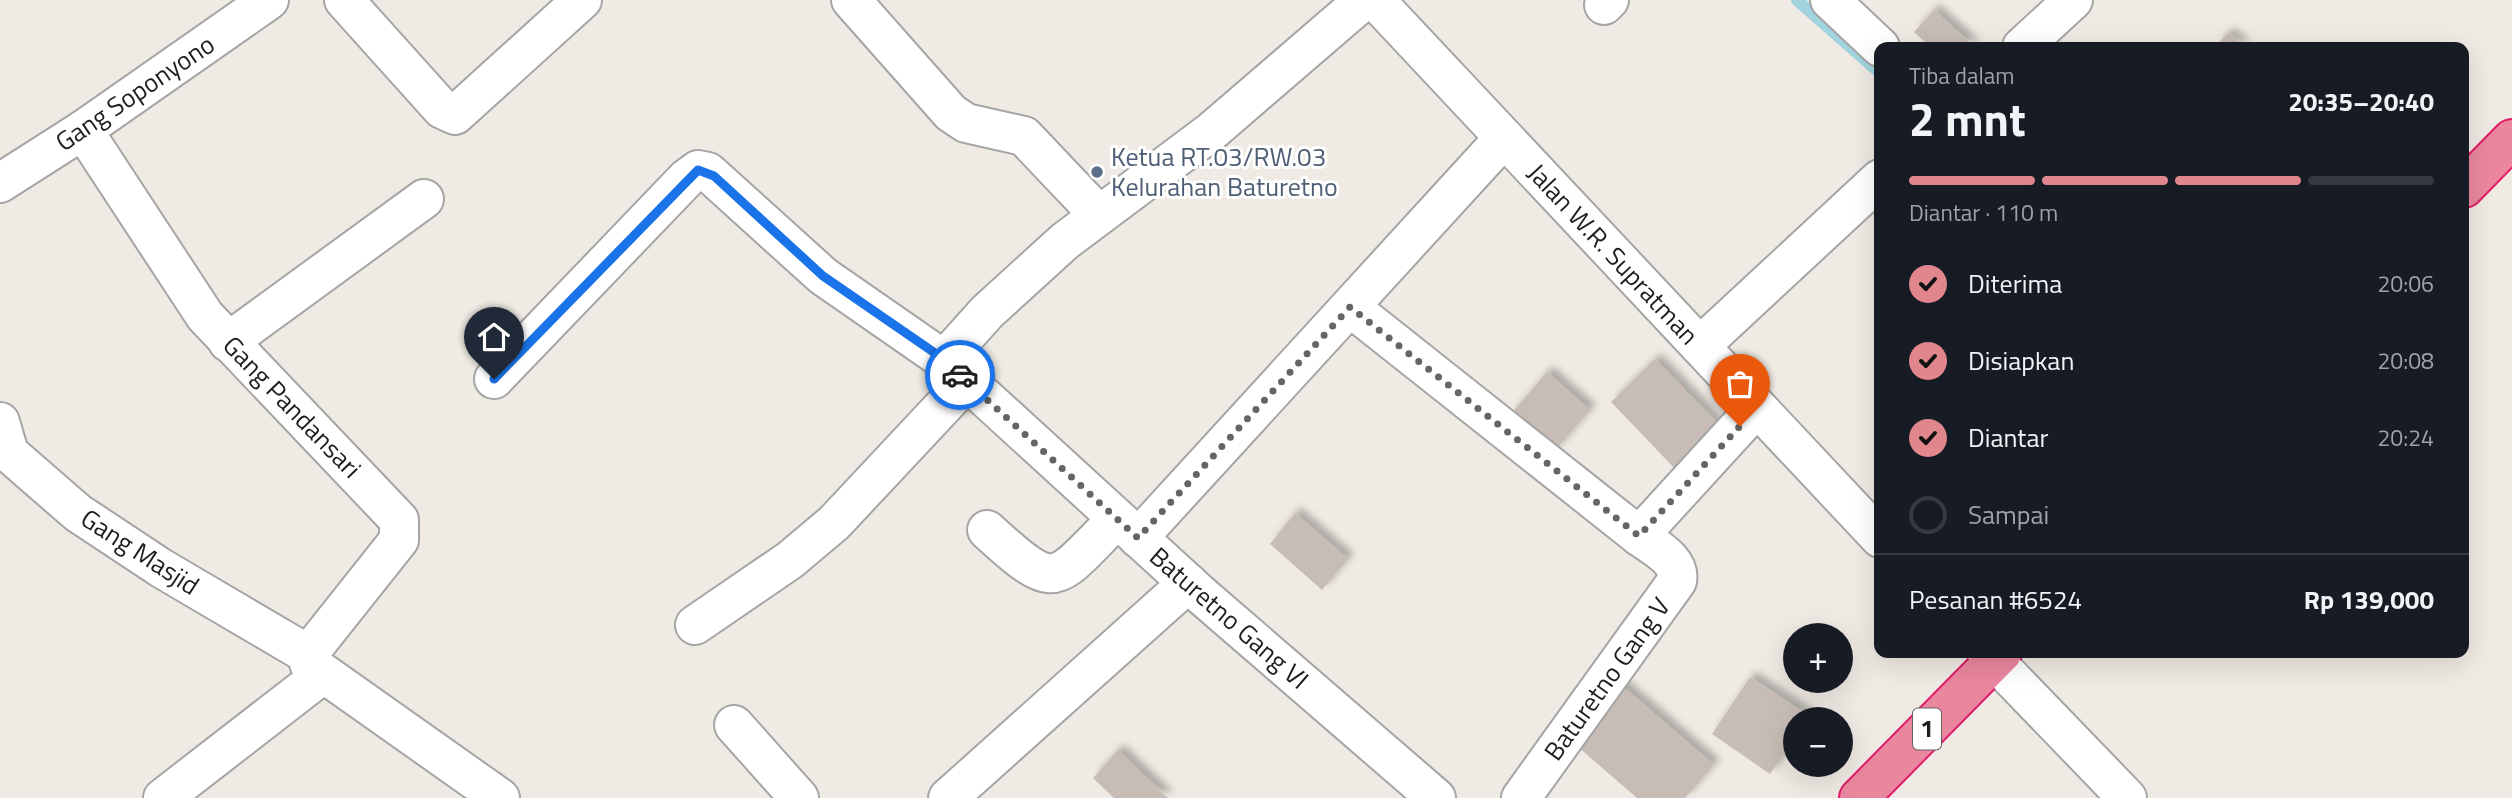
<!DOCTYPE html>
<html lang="id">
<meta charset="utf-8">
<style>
body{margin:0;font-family:"Titillium Web",sans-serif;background:#20242c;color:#f1f3f6;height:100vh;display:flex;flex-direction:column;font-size:26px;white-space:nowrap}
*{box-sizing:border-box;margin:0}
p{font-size:23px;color:#9ea1a6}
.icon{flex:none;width:38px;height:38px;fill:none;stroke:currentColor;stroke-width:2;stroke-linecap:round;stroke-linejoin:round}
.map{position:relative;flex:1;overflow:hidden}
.details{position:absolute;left:1874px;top:42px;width:595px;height:616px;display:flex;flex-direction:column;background:#171b24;border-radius:14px;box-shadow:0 7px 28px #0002}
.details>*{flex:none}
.tools{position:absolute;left:1783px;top:623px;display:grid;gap:14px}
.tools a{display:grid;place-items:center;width:70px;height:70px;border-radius:50%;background:#171b24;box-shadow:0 7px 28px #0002;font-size:35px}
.pin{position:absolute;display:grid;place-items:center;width:60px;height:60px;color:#fff;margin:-72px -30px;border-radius:50% 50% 50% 0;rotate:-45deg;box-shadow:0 0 7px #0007}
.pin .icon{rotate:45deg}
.courier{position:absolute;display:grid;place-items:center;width:70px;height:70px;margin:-35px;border:5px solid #1a73e8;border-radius:50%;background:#fff;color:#222;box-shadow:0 2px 9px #0007}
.headline em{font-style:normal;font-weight:700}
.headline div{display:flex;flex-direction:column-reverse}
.headline{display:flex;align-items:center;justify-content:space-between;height:119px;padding:0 35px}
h1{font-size:46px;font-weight:700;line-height:52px}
.bar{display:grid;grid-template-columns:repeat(4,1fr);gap:10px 7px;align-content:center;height:84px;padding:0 35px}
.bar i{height:9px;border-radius:5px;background:#363941}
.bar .current{background:#e0868c}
.bar p{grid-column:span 4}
.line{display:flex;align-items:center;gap:18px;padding:0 35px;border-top:2px solid #363941}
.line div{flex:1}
ol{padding:0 35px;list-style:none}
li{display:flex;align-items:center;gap:21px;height:77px}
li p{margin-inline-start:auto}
li .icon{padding:7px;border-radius:50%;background:#e0868c;color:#111;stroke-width:4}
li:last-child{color:#9ea1a6}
li i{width:38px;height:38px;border:4px solid #363941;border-radius:50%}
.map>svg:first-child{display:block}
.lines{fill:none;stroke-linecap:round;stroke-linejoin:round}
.stream{stroke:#a1d4df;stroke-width:12}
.building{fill:#c7bcb6;filter:url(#shadow)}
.minor-casing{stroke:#a5a5a5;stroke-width:42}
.highway-casing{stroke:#e11c69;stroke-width:42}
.minor{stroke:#fff;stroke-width:38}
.highway{stroke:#ea879e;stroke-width:38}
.done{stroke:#676563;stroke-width:7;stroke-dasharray:0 12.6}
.route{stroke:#1a73e8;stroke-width:9}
.service-dot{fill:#5c6f8a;stroke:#fff;stroke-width:2.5}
.labels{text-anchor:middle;stroke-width:6;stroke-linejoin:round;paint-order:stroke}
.shield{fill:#fff;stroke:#626262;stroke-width:2}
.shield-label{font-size:24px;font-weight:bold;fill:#1e1e1e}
.street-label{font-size:26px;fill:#1e1e1e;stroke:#fff}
.service-label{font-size:26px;fill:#4e5e75;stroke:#fff;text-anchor:start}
</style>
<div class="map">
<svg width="2512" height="798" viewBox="0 0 2512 798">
<defs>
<filter id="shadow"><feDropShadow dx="6" dy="-6" stdDeviation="3.5" flood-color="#0004"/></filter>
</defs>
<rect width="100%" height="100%" fill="#efeae3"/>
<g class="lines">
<!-- stream -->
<polyline class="stream" points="1797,0 1880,73"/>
</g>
<!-- building -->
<g class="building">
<polygon points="1934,10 1975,47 1930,47 1914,32"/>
<polygon points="2228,33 2245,47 2215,47"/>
<polygon points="1655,359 1724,430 1679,473 1611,402"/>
<polygon points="1547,372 1590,410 1553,453 1510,415"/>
<polygon points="1295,513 1348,559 1322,590 1270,544"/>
<polygon points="1750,677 1809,716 1807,719 1796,719 1796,736 1770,774 1712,734"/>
<polygon points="1619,683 1714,765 1685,798 1637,798 1570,740"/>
<polygon points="1118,750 1168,798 1114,798 1093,778"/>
</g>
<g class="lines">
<defs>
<g id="minor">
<polyline points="344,0 442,109 455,115 582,0"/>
<polyline points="851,0 951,113 966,123 1024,136 1098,214"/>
<polyline points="1375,0 1880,538"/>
<polyline points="1830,0 1880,47"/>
<polyline points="1604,5 1609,0"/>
<polyline points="2022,47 2073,0"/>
<polyline points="83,130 205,316 399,520 399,540 314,647 309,655 309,663 500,798"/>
<polyline points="0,183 83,130 269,0"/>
<polyline points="1350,307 1639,536"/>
<polyline points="228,342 424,199"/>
<polyline points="1700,346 1880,179"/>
<polyline points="944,360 987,312 1065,241 1212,131 1364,0"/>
<polyline points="494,379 687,178 698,170 708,172 823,276 944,360 1200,594 1436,798"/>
<polyline points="0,422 9,453 78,513 161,568 309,655"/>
<path d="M 987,530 C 1059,596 1053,582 1117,519"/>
<polyline points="1138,538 1504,138"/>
<polyline points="695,625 790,560 834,523 967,381"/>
<polyline points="1987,653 2127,798"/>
<polyline points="734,725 799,798"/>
<polyline points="163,798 323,674"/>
<polyline points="948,798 1188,583"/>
<path d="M 1521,798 L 1677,581 C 1681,560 1654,547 1639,536 L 1757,407"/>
</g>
<g id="highway">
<polyline points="2464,188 2512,139"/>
<polyline points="1859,798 2002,653"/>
</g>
</defs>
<!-- minor casing -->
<use href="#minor" class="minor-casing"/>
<!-- highway casing -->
<use href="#highway" class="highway-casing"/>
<!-- minor -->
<use href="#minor" class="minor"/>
<!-- highway -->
<use href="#highway" class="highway"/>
</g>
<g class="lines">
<!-- done -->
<polyline class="done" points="960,375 1138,538 1350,307 1639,536 1740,426"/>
<!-- route -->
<polyline class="route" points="494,379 698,170 714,176 823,276 932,351 960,375"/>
</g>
<!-- markers -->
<circle class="service-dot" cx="1097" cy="172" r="7"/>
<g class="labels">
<!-- shield labels -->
<rect class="shield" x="1913" y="708.5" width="28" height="41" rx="5"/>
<g class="shield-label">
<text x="1927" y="737">1</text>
</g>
<!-- street labels -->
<g class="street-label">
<text transform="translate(135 93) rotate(-34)" y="9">Gang Soponyono</text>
<text transform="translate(1613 254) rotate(47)" y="9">Jalan W.R. Supratman</text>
<text transform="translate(292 407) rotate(46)" y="9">Gang Pandansari</text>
<text transform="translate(140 552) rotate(33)" y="9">Gang Masjid</text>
<text transform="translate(1229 618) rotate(41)" y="9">Baturetno Gang VI</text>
<text transform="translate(1607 679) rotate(-54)" y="9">Baturetno Gang V</text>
</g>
<!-- service labels -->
<g class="service-label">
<text x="1111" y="166">Ketua RT.03/RW.03<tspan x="1111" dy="30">Kelurahan Baturetno</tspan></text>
</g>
</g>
</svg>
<div class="tools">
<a>+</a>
<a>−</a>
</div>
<div class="pin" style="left:1740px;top:426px;background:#ea580c"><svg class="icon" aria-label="bag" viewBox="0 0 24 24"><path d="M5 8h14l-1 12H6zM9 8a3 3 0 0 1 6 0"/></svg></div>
<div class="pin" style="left:494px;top:379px;background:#1f2937"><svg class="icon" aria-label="home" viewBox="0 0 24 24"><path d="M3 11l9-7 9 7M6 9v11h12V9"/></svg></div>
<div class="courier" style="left:960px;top:375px"><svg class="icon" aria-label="car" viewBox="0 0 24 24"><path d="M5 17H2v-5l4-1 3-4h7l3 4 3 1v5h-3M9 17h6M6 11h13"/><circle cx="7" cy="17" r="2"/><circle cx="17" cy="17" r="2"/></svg></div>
<section class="details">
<div class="headline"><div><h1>2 mnt</h1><p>Tiba dalam</p></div><em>20:35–20:40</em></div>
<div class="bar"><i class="current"></i><i class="current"></i><i class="current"></i><i></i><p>Diantar · 110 m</p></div>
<ol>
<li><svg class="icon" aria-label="check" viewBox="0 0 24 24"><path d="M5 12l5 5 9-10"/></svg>Diterima<p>20:06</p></li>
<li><svg class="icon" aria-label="check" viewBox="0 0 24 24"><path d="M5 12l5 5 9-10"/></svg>Disiapkan<p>20:08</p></li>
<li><svg class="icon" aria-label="check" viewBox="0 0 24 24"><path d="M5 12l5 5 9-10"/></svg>Diantar<p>20:24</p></li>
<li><i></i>Sampai</li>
</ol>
<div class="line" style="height:91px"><div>Pesanan #6524</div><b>Rp 139,000</b></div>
</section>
</div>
